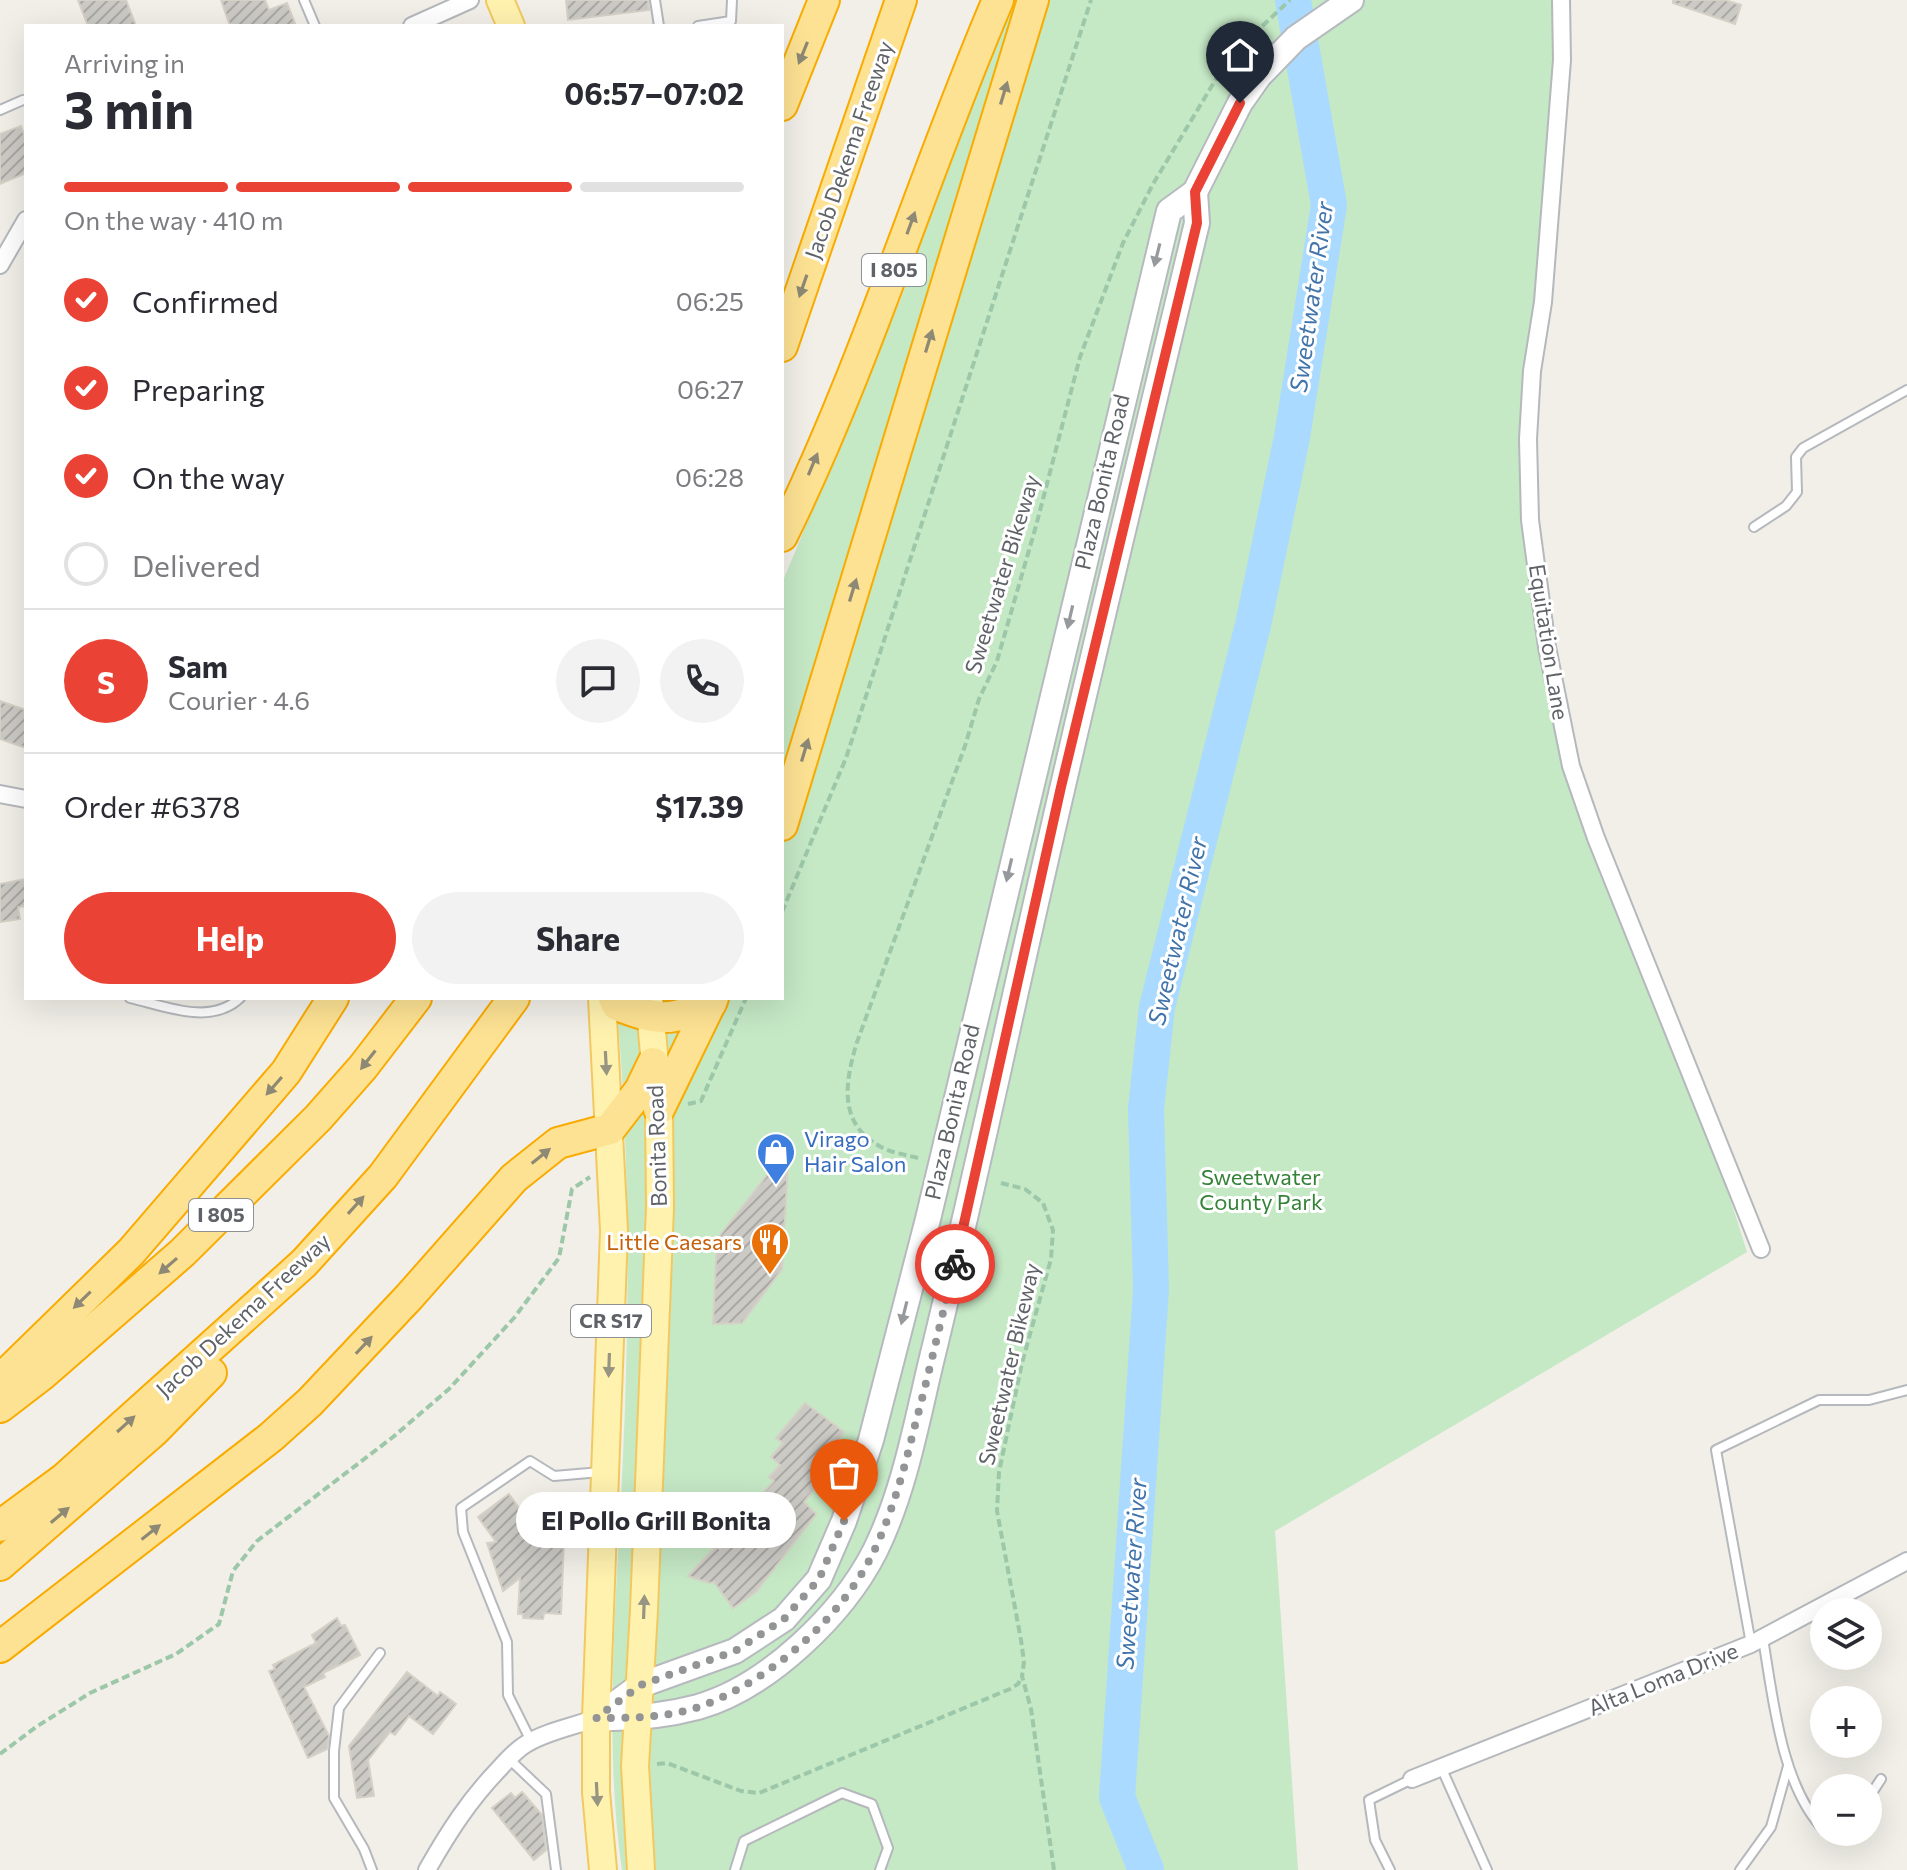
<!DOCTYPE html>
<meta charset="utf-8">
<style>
body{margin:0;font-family:Commissioner,sans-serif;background:#f2f2f3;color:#2b2b33;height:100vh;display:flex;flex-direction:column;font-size:30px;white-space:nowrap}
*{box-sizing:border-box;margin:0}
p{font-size:26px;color:#7c7c81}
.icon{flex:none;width:44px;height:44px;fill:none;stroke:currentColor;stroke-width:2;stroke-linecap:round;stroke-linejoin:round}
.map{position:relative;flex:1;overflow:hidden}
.drawer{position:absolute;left:24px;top:24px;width:760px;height:976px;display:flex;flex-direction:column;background:#fff;border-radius:0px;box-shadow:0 8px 32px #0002}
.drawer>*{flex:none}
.controls{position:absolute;left:1810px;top:1598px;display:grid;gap:16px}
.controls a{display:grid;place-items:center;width:72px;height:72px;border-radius:50%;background:#fff;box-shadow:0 8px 32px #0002;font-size:40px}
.pin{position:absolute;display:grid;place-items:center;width:68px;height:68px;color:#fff;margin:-82px -34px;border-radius:50% 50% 50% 0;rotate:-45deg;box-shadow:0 0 8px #0007}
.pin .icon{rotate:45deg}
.courier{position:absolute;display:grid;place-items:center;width:80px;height:80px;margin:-40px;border:6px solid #ea4335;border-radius:50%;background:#fff;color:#222;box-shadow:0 2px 10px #0007}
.bubble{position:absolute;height:56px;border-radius:28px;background:#fff;box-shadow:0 8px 32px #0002;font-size:26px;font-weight:700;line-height:56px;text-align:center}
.overview em{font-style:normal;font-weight:700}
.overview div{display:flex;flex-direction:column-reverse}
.overview{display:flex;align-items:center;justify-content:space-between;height:136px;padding:0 40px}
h1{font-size:52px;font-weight:700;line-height:60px}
.bar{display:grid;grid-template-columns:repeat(4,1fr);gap:12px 8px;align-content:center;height:96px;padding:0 40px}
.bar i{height:10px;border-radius:6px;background:#e1e1e2}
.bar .selected{background:#ea4335}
.bar p{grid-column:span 4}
.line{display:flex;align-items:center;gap:20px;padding:0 40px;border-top:2px solid #e1e1e2}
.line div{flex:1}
.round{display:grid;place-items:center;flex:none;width:84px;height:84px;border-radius:42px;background:#f2f2f3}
ol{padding:0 40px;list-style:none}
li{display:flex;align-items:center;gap:24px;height:88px}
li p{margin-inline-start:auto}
li .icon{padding:8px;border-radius:50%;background:#ea4335;color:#fff;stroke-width:4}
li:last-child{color:#7c7c81}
li i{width:44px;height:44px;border:4px solid #e1e1e2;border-radius:50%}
.button{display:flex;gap:16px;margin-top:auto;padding:16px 40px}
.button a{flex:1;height:92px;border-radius:48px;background:#ea4335;color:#fff;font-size:32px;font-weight:700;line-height:92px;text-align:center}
.button a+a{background:#f2f2f3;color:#2b2b33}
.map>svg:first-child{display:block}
.green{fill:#c5e8c5}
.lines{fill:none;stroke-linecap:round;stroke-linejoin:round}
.river{stroke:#aadaff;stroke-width:36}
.building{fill:url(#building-hatch);stroke:#d6d1c6;stroke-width:2}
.lane-casing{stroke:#b5b8bc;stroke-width:12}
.street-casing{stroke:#b5b8bc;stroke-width:20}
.secondary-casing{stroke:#b6babf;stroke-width:28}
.primary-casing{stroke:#f2c960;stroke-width:30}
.highway-casing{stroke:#f9ab00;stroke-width:34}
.path{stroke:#9cc7a9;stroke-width:4;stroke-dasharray:8 4;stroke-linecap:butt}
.lane{stroke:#fff;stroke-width:8}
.street{stroke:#fff;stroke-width:16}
.secondary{stroke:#fff;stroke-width:24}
.primary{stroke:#fff2af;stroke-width:26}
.highway{stroke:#fde293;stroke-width:30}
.oneway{fill:#8e8975}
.oneway2{fill:#979a9d}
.oneway3{fill:#979581}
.done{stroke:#929495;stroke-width:8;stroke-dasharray:0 14.4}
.route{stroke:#ea4335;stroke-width:10}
.labels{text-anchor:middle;stroke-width:6;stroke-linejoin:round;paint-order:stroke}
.shield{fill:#fff;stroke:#8f9295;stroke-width:2}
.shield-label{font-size:20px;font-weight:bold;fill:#5f6368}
.street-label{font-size:22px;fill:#5f6368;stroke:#fff}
.shop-label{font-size:22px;fill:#366cbe;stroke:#fff;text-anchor:start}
.park-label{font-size:22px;fill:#348238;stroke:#fff}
.food-label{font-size:22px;fill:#c56008;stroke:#fff;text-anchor:end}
.water-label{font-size:24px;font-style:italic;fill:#4174aa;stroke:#fff}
</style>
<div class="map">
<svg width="1907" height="1870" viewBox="0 0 1907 1870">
<defs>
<pattern id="building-hatch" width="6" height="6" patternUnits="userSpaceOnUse" patternTransform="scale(2)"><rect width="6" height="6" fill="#cccac5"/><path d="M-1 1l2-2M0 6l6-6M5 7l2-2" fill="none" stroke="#a9a8a4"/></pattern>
</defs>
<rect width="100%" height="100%" fill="#f1efe8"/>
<!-- green -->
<path class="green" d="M 1008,0 L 1558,0 L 1563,50 L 1528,430 L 1555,724 L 1719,1163 L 1747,1252 L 1275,1531 L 1298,1870 L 622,1870 C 603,1738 617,1592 623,1458 C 630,1305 630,1151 616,998 L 782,998 L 782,583 L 901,298 L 976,82 Z"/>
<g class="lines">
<!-- river -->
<polyline class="river" points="1146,1870 1117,1797 1151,1289 1146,1109 1157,1007 1253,625 1292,437 1329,205 1293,0"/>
</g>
<!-- building -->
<g class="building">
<polygon points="78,0 126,0 136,26 88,26"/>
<polygon points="221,0 265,0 269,10 287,3 296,26 230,26"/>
<polygon points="566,0 648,0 649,10 568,20"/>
<polygon points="1673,0 1725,0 1741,5 1735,24 1673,3"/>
<polygon points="21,126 26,140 26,173 0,184 0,134"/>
<polygon points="0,701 26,710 26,748 0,739"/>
<polygon points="26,879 26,906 18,907 20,919 0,922 0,884"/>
<polygon points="789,1147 782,1269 742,1323 713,1324 717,1239"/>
<polygon points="805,1403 844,1432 816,1468 825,1476 804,1502 816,1514 756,1592 733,1608 714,1582 709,1583 688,1576 716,1546 720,1549 759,1497 774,1481 769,1477 780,1465 771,1457 783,1443 776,1438"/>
<polygon points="509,1494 538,1534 548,1534 548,1539 564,1539 561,1614 544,1613 543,1619 523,1618 523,1614 518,1614 520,1578 503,1591 487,1543 496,1542 478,1517"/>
<polygon points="337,1618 341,1626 345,1625 360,1655 323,1673 325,1677 304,1687 329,1736 327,1749 308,1758 269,1671 275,1669 273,1665 316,1643 312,1635"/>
<polygon points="407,1672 438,1696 440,1692 456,1704 433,1734 409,1716 395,1735 390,1732 368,1760 374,1796 357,1798 349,1746"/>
<polygon points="522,1792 542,1815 546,1850 534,1860 492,1808 511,1793 515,1798"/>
</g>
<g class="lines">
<defs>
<g id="lane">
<polyline points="304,0 315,26"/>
<polyline points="655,0 659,26"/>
<polyline points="698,26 731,21 732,0"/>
<polyline points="0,110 23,100"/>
<polyline points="1754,527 1786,506 1797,492 1796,457 1803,448 1907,390"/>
<path d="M 130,998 C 165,1006 210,1026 240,998"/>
<path d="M 1763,1639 C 1773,1697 1781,1786 1824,1830"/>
<polyline points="1751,1644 1716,1450 1819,1400 1869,1400 1907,1390"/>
<polyline points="531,1741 508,1695 507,1642 463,1532 461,1508 530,1461 554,1476 601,1472"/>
<polyline points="509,1759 546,1794 556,1870"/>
<polyline points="1441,1767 1487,1870"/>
<polyline points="1868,1799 1881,1779"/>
<polyline points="1826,1832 1844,1835 1847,1832"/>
<polyline points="372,1870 364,1849 334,1798 334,1751 339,1708 380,1653"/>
<polyline points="735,1870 744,1841 842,1793 872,1804 888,1848 880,1870"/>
<polyline points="1390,1870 1375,1840 1369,1800 1412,1779"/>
<polyline points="1740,1870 1771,1827 1788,1766"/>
</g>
<g id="street">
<polyline points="1561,0 1562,60 1543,302 1532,371 1528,439 1530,520 1547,647 1571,766 1596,838 1761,1249"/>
<polyline points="412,26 470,0"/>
<polyline points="0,265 26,220"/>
<polyline points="0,794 26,799"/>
<polyline points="1412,1779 1751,1644 1907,1561"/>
<path d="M 427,1870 C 448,1833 469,1800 499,1769 C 507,1760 516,1750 526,1744 C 547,1731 573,1727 596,1718"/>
</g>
<g id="secondary">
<polyline points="596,1718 641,1685 735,1651 784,1619 819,1579 844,1521 871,1440 928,1219 1169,211 1195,192 1240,103 1259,76 1296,38 1351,0"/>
<path d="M 596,1718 C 631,1719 664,1716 698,1707 C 768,1687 843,1614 875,1551 C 904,1492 916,1425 931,1362 C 955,1264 977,1166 999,1068 C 1061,786 1129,505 1197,223 L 1195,192"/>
</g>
<g id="primary">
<polyline points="500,0 511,26"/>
<polyline points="602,998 614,1231 596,1718 596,1792 603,1870"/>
<polyline points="641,1870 635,1766 644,1610 660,1207 659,1109 649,998"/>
</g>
<g id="highway">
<polyline points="782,105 824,0"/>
<polyline points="782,346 901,0"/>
<path d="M 782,536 C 867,363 922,177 998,0"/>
<polyline points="782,825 1033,0"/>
<path d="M 614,998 L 617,1005 C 659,1021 670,1022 711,1003"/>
<polyline points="659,1109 713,998"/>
<polyline points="0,1380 131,1252 286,1072 333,998"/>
<polyline points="0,1407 43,1374 182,1253 318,1118 363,1067 416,998"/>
<polyline points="0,1526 65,1478 304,1263 383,1176 514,998"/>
<polyline points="0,1565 153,1432 211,1373"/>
<polyline points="0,1647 271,1437 310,1402 409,1297 514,1178 558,1143 610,1129 640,1090 653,1063"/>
</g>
</defs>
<!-- lane casing -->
<use href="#lane" class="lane-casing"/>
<!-- street casing -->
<use href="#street" class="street-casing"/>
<!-- secondary casing -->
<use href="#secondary" class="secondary-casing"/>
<!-- primary casing -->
<use href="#primary" class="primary-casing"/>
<!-- highway casing -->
<use href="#highway" class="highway-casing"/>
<!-- path -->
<g class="path">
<polyline points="782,912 846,758 1091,0"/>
<polyline points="688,1104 701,1101 746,998"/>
<path d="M 918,1158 C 907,1155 892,1153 881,1147 C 838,1124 845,1084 856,1045 L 965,746 L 979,699 L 997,661 L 1036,526 L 1080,357 L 1123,243 L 1153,184 L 1216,79 L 1257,31 L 1290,0"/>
<polyline points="1001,1183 1025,1189 1043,1203 1053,1230 1051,1259 1022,1363 999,1472 997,1511 1021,1640 1024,1662 1022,1676 1031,1709 1054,1870"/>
<polyline points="0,1754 36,1727 90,1693 176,1654 219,1624 233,1571 257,1541 393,1437 449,1389 514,1318 559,1258 572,1189 590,1177"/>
<polyline points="657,1764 667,1763 741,1791 759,1793 1010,1689 1018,1684 1021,1678"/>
</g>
<!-- lane -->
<use href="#lane" class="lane"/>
<!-- street -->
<use href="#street" class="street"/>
<!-- secondary -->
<use href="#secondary" class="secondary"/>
<!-- primary -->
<use href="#primary" class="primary"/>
<!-- highway -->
<use href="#highway" class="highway"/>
</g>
<!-- one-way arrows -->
<defs><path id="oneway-solid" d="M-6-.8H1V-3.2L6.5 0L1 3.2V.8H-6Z" transform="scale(2)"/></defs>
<g class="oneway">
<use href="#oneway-solid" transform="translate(803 53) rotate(112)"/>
<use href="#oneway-solid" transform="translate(1004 93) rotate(-73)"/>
<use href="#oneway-solid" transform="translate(911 223) rotate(-70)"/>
<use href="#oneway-solid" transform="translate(803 286) rotate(109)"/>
<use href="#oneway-solid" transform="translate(929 341) rotate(-73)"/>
<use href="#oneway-solid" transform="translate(813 464) rotate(-67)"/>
<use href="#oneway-solid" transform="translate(853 590) rotate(-73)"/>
<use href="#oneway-solid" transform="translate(805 750) rotate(-73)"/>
<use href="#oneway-solid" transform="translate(368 1060) rotate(128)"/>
<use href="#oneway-solid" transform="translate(274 1086) rotate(131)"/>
<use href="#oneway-solid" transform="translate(541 1156) rotate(-39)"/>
<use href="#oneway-solid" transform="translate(356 1205) rotate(-48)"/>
<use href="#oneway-solid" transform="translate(168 1266) rotate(139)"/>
<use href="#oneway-solid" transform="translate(82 1300) rotate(136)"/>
<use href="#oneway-solid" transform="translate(364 1345) rotate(-47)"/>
<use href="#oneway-solid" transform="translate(126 1424) rotate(-42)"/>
<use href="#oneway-solid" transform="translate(60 1515) rotate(-40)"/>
<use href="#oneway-solid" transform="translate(151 1532) rotate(-38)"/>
</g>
<g class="oneway2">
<use href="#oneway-solid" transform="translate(1157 255) rotate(104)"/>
<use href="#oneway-solid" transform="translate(1070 617) rotate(103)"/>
<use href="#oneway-solid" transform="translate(1009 870) rotate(103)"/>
<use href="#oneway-solid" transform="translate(904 1313) rotate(104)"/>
</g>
<g class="oneway3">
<use href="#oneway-solid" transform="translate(606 1063) rotate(87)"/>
<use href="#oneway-solid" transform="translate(609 1365) rotate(92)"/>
<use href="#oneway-solid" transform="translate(644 1607) rotate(-88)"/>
<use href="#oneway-solid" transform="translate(597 1794) rotate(87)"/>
</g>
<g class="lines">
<!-- done -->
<path class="done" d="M 844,1521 L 819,1579 L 784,1619 L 735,1651 L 641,1685 L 596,1718 C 631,1718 670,1718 704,1705 C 772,1679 844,1616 875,1549 C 893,1510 904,1470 914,1429 C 929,1374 941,1319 955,1264"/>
<!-- route -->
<polyline class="route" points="955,1264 1061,787 1197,223 1195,192 1240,103"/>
</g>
<!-- icons -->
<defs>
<symbol id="shop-pin" viewBox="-11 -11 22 30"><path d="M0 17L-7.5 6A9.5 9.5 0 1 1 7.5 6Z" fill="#3f7fe0" stroke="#fff"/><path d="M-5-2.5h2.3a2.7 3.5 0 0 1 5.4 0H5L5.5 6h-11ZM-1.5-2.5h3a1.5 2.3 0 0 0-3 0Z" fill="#fff"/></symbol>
<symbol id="restaurant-pin" viewBox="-11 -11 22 30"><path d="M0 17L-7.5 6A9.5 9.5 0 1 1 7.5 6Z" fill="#e8710a" stroke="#fff"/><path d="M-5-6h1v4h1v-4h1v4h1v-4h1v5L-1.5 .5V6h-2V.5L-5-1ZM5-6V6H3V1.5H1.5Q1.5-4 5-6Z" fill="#fff"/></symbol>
</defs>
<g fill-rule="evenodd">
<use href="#shop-pin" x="754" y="1130" width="44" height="60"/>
<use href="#restaurant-pin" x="748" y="1220" width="44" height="60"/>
</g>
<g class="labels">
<!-- shield labels -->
<g class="shield">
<rect x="862" y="254" width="64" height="32" rx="6"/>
<rect x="189" y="1199" width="64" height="32" rx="6"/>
<rect x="571" y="1305" width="80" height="32" rx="6"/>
</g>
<g class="shield-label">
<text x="894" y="277">I 805</text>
<text x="221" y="1222">I 805</text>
<text x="611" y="1328">CR S17</text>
</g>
<!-- street labels -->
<g class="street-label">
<text transform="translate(849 150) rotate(-71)" y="8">Jacob Dekema Freeway</text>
<text transform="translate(1102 482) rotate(-77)" y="8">Plaza Bonita Road</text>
<text transform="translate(1002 574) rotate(-73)" y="8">Sweetwater Bikeway</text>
<text transform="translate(1549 642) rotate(81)" y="8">Equitation Lane</text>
<text transform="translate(952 1112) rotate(-77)" y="8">Plaza Bonita Road</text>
<text transform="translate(657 1146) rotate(-92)" y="8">Bonita Road</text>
<text transform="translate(243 1315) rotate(-43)" y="8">Jacob Dekema Freeway</text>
<text transform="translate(1009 1364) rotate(-77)" y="8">Sweetwater Bikeway</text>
<text transform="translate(1663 1679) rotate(-22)" y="8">Alta Loma Drive</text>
</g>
<!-- shop labels -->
<g class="shop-label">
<text x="804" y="1147">Virago<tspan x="804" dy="25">Hair Salon</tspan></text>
</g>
<!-- park labels -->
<g class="park-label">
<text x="1261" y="1185">Sweetwater<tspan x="1261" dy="25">County Park</tspan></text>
</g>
<!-- food labels -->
<g class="food-label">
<text x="742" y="1250">Little Caesars</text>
</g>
<!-- water labels -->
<g class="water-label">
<text transform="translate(1312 297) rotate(-82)" y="8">Sweetwater River</text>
<text transform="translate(1178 931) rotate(-77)" y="8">Sweetwater River</text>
<text transform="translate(1132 1574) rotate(-86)" y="8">Sweetwater River</text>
</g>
</g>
</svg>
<div class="controls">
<a><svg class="icon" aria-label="layers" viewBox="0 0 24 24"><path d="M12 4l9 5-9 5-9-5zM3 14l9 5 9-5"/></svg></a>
<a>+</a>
<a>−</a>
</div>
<div class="pin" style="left:844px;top:1521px;background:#ea580c"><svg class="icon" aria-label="bag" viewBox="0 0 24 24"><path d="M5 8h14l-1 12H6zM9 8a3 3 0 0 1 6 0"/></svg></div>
<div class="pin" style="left:1240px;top:103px;background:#1f2937"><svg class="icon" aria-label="home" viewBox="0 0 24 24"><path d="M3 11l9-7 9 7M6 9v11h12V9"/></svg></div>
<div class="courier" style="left:955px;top:1264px"><svg class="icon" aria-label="bike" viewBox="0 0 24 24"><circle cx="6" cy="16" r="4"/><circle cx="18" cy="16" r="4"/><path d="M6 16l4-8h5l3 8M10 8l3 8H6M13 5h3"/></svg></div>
<div class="bubble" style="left:516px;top:1492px;width:280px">El Pollo Grill Bonita</div>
<section class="drawer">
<div class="overview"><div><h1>3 min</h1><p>Arriving in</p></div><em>06:57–07:02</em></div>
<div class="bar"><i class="selected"></i><i class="selected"></i><i class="selected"></i><i></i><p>On the way · 410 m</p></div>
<ol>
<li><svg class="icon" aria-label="check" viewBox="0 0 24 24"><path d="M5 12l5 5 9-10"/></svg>Confirmed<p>06:25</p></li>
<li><svg class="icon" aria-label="check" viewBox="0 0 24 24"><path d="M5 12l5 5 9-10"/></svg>Preparing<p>06:27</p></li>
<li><svg class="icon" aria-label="check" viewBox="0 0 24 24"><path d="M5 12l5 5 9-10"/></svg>On the way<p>06:28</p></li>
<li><i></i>Delivered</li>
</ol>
<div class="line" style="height:144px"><b class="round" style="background:#ea4335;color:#fff">S</b><div><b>Sam</b><p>Courier · 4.6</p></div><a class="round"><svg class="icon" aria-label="chat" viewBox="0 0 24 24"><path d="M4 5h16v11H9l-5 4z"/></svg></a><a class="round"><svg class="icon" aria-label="phone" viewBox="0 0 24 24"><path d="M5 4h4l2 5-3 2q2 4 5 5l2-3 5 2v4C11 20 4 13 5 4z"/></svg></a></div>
<div class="line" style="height:104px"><div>Order #6378</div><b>$17.39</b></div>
<div class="button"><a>Help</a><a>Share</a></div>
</section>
</div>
